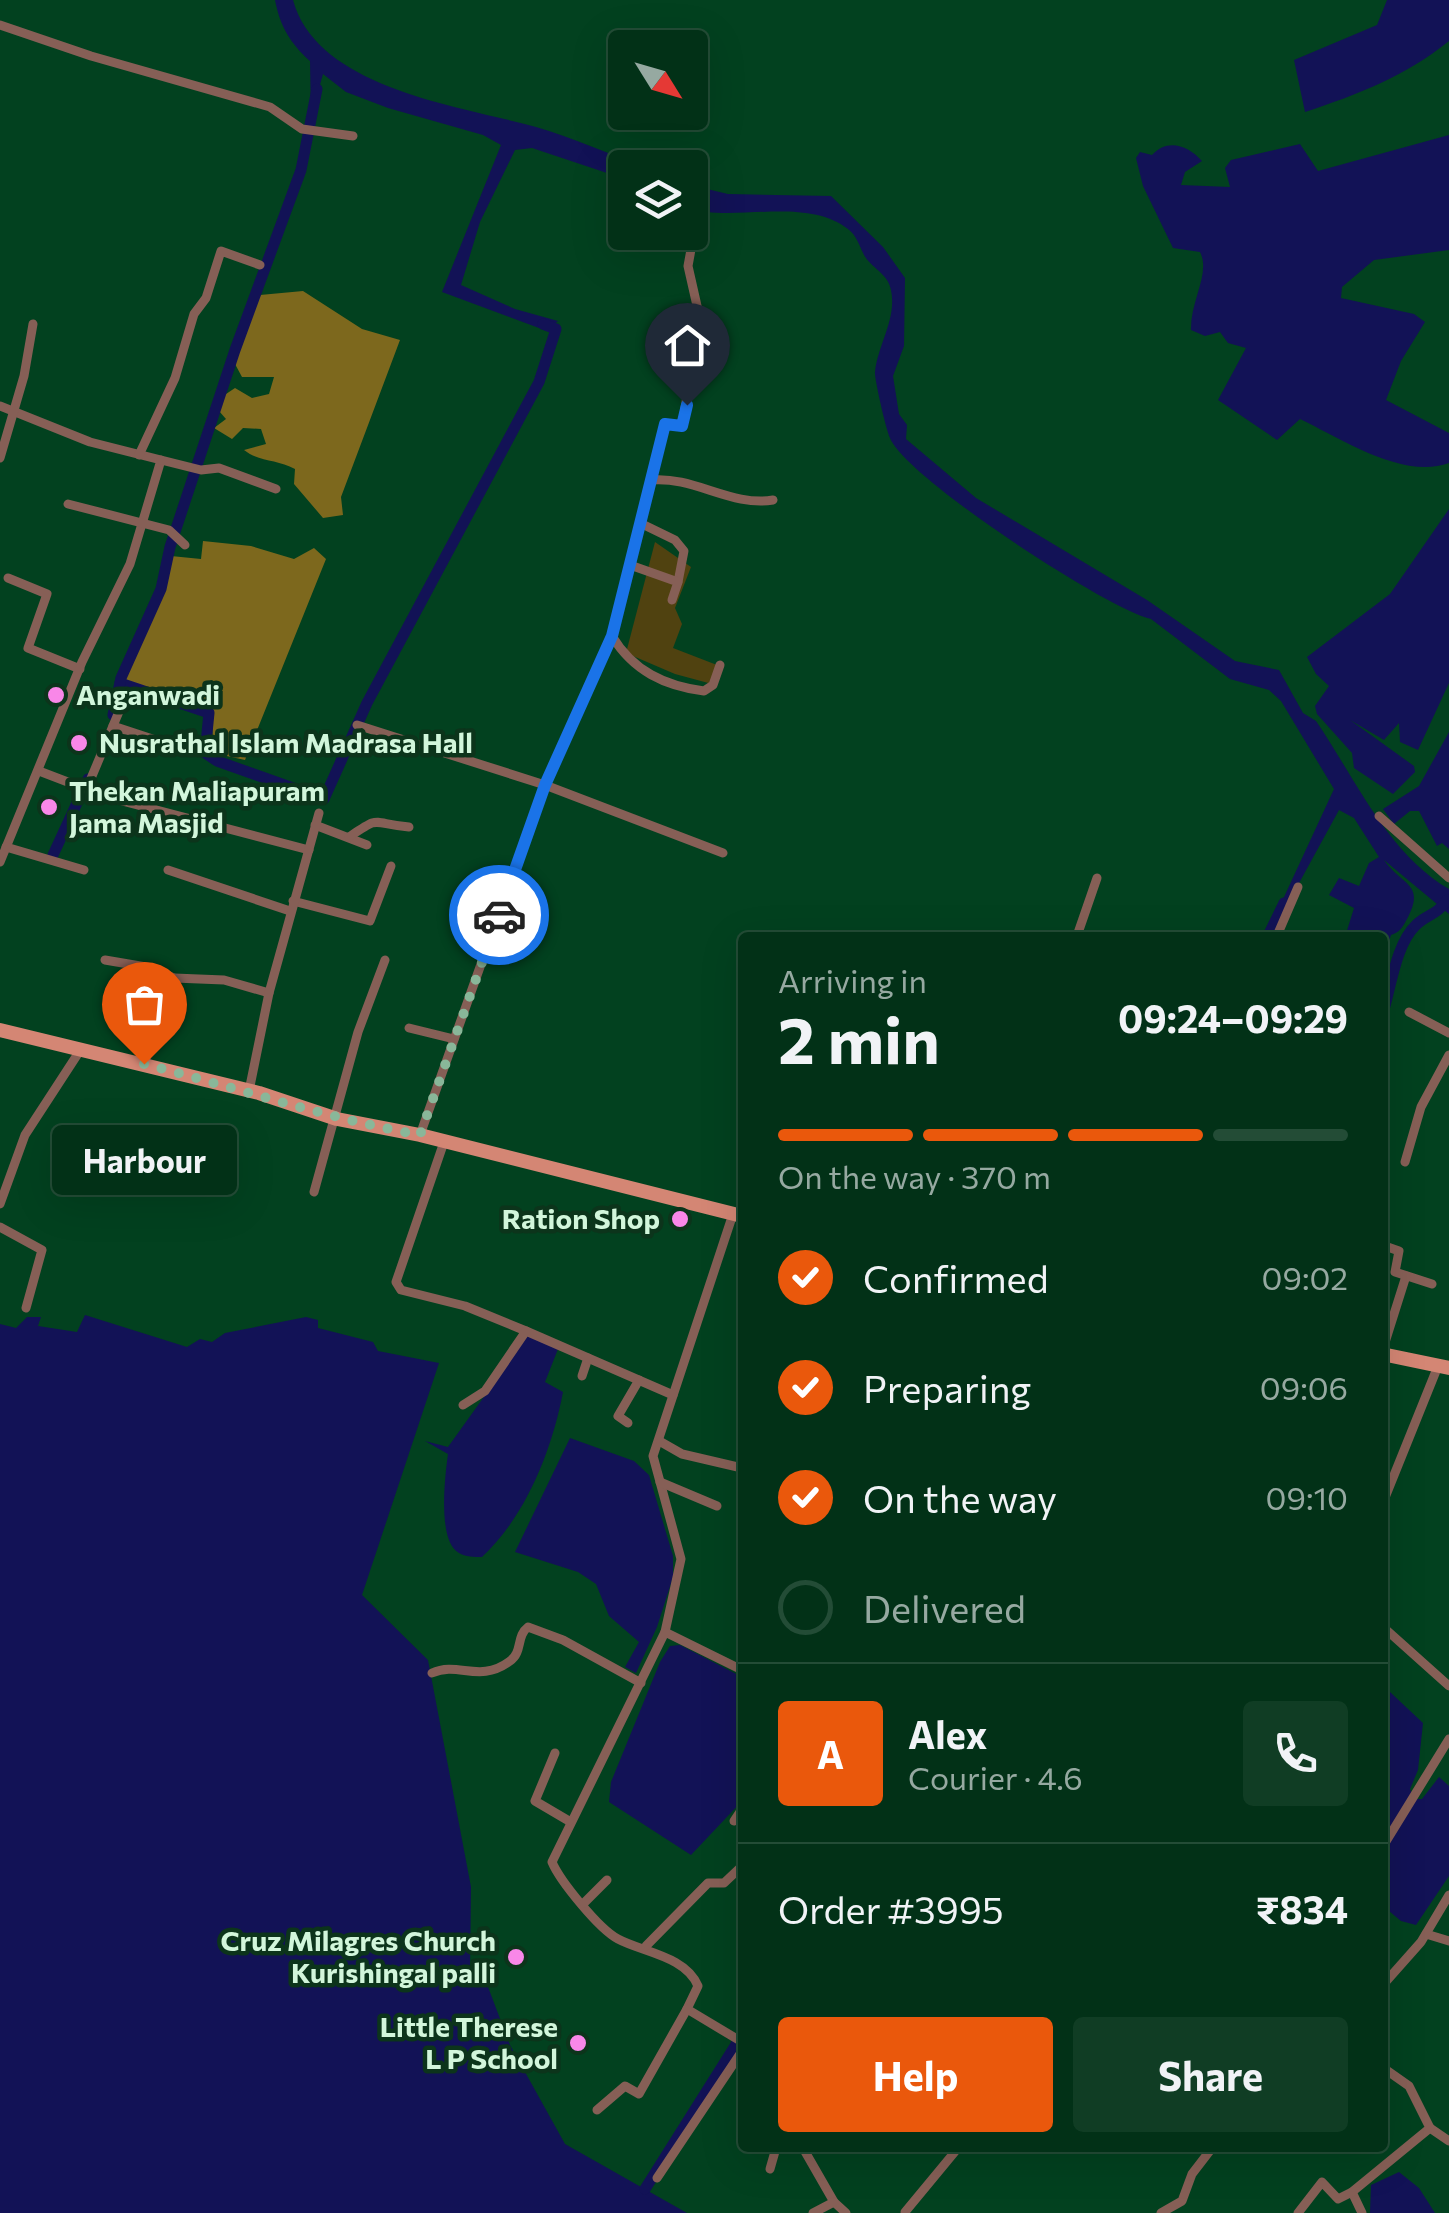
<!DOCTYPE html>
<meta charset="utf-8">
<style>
body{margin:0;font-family:Commissioner,sans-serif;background:#103d24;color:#f1f3f6;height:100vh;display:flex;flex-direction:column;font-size:38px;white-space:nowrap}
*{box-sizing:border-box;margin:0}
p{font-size:32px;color:#96a9a1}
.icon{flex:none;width:55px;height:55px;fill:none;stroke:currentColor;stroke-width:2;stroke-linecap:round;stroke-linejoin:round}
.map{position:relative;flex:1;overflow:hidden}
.drawer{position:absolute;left:738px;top:932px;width:650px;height:1220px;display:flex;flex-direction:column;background:#023117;border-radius:10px;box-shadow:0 10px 40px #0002,0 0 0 2px #234c36}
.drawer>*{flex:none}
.needle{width:65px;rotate:127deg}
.fabs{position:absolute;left:608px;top:30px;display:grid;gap:20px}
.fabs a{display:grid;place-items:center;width:100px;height:100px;border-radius:10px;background:#023117;box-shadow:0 10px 40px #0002,0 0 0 2px #234c36;font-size:50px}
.pin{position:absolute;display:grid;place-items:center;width:85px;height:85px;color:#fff;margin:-102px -42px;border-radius:50% 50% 50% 0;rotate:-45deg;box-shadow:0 0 10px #0007}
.pin .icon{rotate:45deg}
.courier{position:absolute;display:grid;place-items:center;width:100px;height:100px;margin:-50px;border:8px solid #1a73e8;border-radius:50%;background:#fff;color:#222;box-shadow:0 2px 12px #0007}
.bubble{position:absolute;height:70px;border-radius:10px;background:#023117;box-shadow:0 10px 40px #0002,0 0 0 2px #234c36;font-size:32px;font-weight:700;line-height:70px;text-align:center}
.summary em{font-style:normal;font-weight:700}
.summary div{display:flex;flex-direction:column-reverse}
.summary{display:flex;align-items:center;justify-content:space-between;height:170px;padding:0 40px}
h1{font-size:65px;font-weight:700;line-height:75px}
.bar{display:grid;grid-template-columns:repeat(4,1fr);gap:15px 10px;align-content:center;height:120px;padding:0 40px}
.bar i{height:12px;border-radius:8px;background:#234c36}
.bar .selected{background:#ea580c}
.bar p{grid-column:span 4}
.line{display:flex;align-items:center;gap:25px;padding:0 40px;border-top:2px solid #234c36}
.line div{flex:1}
.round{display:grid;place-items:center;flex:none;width:105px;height:105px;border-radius:10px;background:#103d24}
ol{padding:0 40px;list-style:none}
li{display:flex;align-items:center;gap:30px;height:110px}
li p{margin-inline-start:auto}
li .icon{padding:10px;border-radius:50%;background:#ea580c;color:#fff;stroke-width:4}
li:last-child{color:#96a9a1}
li i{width:55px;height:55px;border:5px solid #234c36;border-radius:50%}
.primary-button{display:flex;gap:20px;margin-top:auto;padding:20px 40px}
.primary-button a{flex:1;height:115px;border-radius:10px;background:#ea580c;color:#fff;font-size:40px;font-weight:700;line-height:115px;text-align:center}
.primary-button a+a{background:#103d24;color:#f1f3f6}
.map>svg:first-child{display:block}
.green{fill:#504210}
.forest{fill:#7d681d}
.water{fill:#121256}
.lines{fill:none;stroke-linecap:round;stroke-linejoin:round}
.canal{stroke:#121256;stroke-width:11}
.minor{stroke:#865f56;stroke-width:9}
.primary{stroke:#d48674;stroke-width:14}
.done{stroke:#89b799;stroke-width:10;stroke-dasharray:0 18}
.route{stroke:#1a73e8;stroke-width:12}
.poi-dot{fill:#f987e8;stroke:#0c341b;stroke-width:4}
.labels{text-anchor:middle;stroke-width:9;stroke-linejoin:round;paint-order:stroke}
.poi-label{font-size:28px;font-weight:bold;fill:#d2f6db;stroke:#0c341b;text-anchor:start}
</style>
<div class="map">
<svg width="1449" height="2213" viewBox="0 0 1449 2213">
<rect width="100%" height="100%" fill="#02411f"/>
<!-- green -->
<polygon class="green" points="655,542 691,567 675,608 682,624 673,648 717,665 712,684 675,674 626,653"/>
<!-- forest -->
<g class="forest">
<path d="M 303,291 L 362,329 L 400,340 L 341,497 L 343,515 L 323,518 L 294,484 L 295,469 C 277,459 259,462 244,450 L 266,444 L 261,429 L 243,428 L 232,439 L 214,428 L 226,419 L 219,411 L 223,396 L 235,388 L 252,398 L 269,394 L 274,377 L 242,377 L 235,364 L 260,295 Z"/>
<path d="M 203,541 L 251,546 L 294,559 L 314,548 L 326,559 L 245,760 L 213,753 L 212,718 L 124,688 C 129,640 165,603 171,556 L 201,559 Z"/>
</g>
<!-- water -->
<g class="water">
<path d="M 275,0 L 293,0 C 317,89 461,106 536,127 C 573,138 609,154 645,167 L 625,168 L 625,179 L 532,148 L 515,150 L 480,222 L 461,285 L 515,309 L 558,321 L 547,331 L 442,292 L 501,145 L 483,135 L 388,108 L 346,92 L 323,74 L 311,117 L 310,61 C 290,43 280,26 275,0 Z"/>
<path d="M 1387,0 L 1449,0 L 1449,41 C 1404,77 1359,94 1305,112 L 1294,60 L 1377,25 Z"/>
<path d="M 1449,135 L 1449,250 L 1374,260 L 1342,287 L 1341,298 L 1414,314 L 1425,322 L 1401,361 L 1386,400 L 1449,433 L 1449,463 C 1403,480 1342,439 1300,419 L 1277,440 L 1218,400 L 1246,348 L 1228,343 L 1220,332 L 1205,336 L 1191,330 C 1190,301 1211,273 1200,252 L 1173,248 L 1143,186 L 1136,158 L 1140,152 L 1152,155 C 1167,138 1188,145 1202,161 L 1185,172 L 1181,185 L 1230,187 L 1225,168 L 1231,160 L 1300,144 L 1318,171 Z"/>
<path d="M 690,185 L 728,194 L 831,196 L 883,247 L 905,278 L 904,346 L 893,376 L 899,414 L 907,425 L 906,439 L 976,498 L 1147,600 L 1235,661 L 1279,670 L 1303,713 L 1316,721 C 1355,778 1388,854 1449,889 L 1449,914 L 1384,860 C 1402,886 1426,883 1407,919 C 1402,928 1400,932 1391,935 L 1383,959 L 1382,938 L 1345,937 L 1354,908 L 1329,895 L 1339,878 L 1359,886 L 1369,863 L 1379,857 L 1354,818 L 1339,810 L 1275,927 L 1278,910 L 1334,789 L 1281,701 L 1269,690 L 1230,679 L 1151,619 C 1107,609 905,477 890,438 C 886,430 874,377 875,372 C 878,344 897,319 891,290 C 888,273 871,268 864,255 C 859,245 857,236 848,229 C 811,200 750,217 707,212 L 690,206 Z"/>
<polygon points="1449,509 1449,683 1418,750 1400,742 1399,723 1384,740 1350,720 1414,766 1415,772 1393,794 1354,768 1352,753 1317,714 1315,706 1329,686 1316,674 1307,657 1390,594"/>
<polygon points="1449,732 1449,849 1442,843 1437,846 1419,811 1410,811 1394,824 1383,809 1419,786"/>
<polygon points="85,1315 187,1347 200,1339 212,1342 225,1333 306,1317 318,1320 318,1328 373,1342 378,1351 439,1363 362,1595 428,1660 471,1887 470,1972 473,1978 485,1979 510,2045 565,2144 687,2213 0,2213 0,1324 16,1328 27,1317 41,1317 38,1326 77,1332"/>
<path d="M 529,1334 L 558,1349 L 545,1382 L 563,1392 C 552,1450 526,1516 482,1557 C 475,1557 465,1557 459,1553 C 437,1541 445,1476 448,1454 L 425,1441 L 448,1447 Z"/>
<polygon points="570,1438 634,1461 649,1475 673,1556 673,1577 657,1627 636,1673 625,1667 639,1642 609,1616 596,1584 578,1572 515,1552"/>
<polygon points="680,1645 742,1677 742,1801 691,1855 609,1802 611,1782 660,1662 670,1646"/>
<polygon points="1390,1692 1423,1723 1418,1770 1410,1789 1415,1799 1422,1799 1439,1777 1449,1786 1449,1876 1416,1925 1401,1921 1383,1906 1382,1694"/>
<polygon points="1399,2172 1419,2188 1435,2213 1370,2213 1371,2185"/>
</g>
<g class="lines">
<!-- canal -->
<g class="canal">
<polyline points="120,683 209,713 205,753 217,761 324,799 367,703 539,382 556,329 543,324"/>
<polyline points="113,715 121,678 161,589 170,547 235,350 301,170 317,89"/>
<polyline points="53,855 88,779"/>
<polyline points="1267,938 1284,903"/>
<path d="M 1382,1016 C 1391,989 1395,945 1416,925 C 1427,914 1436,916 1447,900"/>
<polyline points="645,2189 742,2035"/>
</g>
<!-- minor -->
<g class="minor">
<polyline points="0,25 91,56 270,107 302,129 353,136"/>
<polyline points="0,406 90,442 161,460 130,564 82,662 0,862"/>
<polyline points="139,455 175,378 194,314 206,298 221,251 260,265"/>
<polyline points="0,458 24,376 33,324"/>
<polyline points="161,460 201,470 219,468 276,489"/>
<path d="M 651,480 C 694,476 731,507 773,500"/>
<polyline points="68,504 169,530 185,545"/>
<polyline points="640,523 675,540 684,551 678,582"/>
<polyline points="630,565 678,582 672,600"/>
<polyline points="8,578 47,594 28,648 80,669"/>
<path d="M 612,636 C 633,671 665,686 704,691 L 713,685 L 720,665"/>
<polyline points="357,725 545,785 723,853"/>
<polyline points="113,726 192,752"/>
<polyline points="39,771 107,797 309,850"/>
<polyline points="87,788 123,702"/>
<polyline points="1379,816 1449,878"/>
<polyline points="315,825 367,845"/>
<path d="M 349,837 C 382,815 369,823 409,827"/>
<polyline points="6,847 84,870"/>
<polyline points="168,870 290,911"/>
<polyline points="1097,878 1078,933 1097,938"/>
<polyline points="293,901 370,921 391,866"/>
<polyline points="1276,938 1298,887"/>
<polyline points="105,960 152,968 174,978 144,1064"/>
<polyline points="174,978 224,980 269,993"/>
<polyline points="1409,1012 1449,1033"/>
<polyline points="409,1028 454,1039"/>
<polyline points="249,1091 269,993 319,813"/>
<polyline points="420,1135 545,785 612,636 665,425 682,426 700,319 688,266 692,244"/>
<polyline points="444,1142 396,1282 401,1290 465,1306 526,1331"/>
<polyline points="1405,1162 1421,1107 1449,1055"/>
<polyline points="314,1192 358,1032 385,960"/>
<polyline points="0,1204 25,1135 81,1049"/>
<polyline points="733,1214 653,1456 681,1559 665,1632 742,1670"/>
<polyline points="0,1227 42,1250 26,1308"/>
<polyline points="1382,1245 1399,1251 1395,1272 1432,1284"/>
<polyline points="1382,1352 1406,1276"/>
<polyline points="582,1376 588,1358"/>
<polyline points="463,1405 485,1391 526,1331 673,1395"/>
<polyline points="628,1423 618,1416 639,1380"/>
<polyline points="661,1442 682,1454 742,1468"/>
<polyline points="660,1482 717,1506"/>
<polyline points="1382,1505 1438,1366"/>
<polyline points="1382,1626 1449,1686"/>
<path d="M 665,1632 L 552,1862 C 560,1881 599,1929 618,1939 C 642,1952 686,1956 698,1986 L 687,2009 L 742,2042"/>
<path d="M 432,1673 C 459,1661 479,1684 510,1661 C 523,1652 516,1636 528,1627 L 563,1640 L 641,1683"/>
<polyline points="555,1753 535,1801 569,1821"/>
<polyline points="734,1821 742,1809"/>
<polyline points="1382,1848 1449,1739"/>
<polyline points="584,1903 607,1880"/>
<polyline points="1426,1934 1449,1941"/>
<polyline points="646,1946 708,1883 724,1883 742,1866"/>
<polyline points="1382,1986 1421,1942 1449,1895"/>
<polyline points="597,2110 625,2086 639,2094 687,2009"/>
<polyline points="1430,2128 1449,2141"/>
<polyline points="803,2148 834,2202 846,2213"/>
<polyline points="770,2169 776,2148"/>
<polyline points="657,2178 742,2051"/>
<polyline points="1352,2192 1362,2213"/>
<polyline points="905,2212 958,2148"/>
<polyline points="813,2213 834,2202"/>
<polyline points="1161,2213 1182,2201 1192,2174 1212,2148"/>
<polyline points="1298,2213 1322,2182 1338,2199 1352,2192 1430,2128 1409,2086 1382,2067"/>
</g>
<!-- primary -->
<g class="primary">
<polyline points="0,1030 259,1093 337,1119 420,1135 742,1216"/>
<polyline points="1382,1354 1449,1368"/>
</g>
</g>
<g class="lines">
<!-- done -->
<path class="done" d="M 144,1064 C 237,1088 326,1118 420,1135 L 499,915"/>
<!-- route -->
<polyline class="route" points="499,915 545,785 612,636 665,424 682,426 687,405"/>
</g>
<!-- markers -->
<g class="poi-dot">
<circle cx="56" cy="695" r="10"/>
<circle cx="79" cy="743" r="10"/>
<circle cx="49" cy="807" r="10"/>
<circle cx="680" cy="1219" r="10"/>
<circle cx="516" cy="1957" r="10"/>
<circle cx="578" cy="2043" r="10"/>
</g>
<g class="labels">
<!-- poi labels -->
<g class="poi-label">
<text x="76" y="705">Anganwadi</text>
<text x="99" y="753">Nusrathal Islam Madrasa Hall</text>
<text x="69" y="801">Thekan Maliapuram<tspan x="69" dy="32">Jama Masjid</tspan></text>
<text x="660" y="1229" text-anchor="end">Ration Shop</text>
<text x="496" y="1951" text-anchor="end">Cruz Milagres Church<tspan x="496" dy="32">Kurishingal palli</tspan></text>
<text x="558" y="2037" text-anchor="end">Little Therese<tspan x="558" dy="32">L P School</tspan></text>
</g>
</g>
</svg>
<div class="fabs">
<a><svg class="needle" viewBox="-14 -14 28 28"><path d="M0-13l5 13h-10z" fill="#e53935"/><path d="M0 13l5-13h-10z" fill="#96a9a1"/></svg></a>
<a><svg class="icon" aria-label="layers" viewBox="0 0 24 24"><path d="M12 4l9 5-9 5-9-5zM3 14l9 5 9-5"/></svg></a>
</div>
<div class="pin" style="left:144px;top:1064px;background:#ea580c"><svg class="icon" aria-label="bag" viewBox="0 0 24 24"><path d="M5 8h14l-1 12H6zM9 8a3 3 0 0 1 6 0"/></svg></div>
<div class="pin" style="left:687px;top:405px;background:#1f2937"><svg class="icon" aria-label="home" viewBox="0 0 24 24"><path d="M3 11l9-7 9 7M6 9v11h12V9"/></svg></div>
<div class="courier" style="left:499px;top:915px"><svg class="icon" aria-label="car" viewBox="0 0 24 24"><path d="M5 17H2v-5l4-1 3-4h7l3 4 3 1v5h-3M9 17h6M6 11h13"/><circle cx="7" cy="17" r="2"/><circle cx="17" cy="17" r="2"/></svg></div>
<div class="bubble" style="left:52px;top:1125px;width:185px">Harbour</div>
<section class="drawer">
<div class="summary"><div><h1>2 min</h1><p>Arriving in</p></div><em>09:24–09:29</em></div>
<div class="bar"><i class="selected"></i><i class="selected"></i><i class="selected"></i><i></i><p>On the way · 370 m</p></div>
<ol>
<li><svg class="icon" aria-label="check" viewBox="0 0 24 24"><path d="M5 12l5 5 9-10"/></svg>Confirmed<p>09:02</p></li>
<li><svg class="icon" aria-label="check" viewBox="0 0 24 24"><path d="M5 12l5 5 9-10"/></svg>Preparing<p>09:06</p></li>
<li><svg class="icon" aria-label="check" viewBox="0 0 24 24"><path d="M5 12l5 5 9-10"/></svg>On the way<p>09:10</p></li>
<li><i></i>Delivered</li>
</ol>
<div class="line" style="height:180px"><b class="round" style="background:#ea580c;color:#fff">A</b><div><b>Alex</b><p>Courier · 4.6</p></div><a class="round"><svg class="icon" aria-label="phone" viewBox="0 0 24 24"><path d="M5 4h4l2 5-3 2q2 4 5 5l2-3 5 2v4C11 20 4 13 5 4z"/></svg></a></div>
<div class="line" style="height:130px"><div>Order #3995</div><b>₹834</b></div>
<div class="primary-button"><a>Help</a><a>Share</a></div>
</section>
</div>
